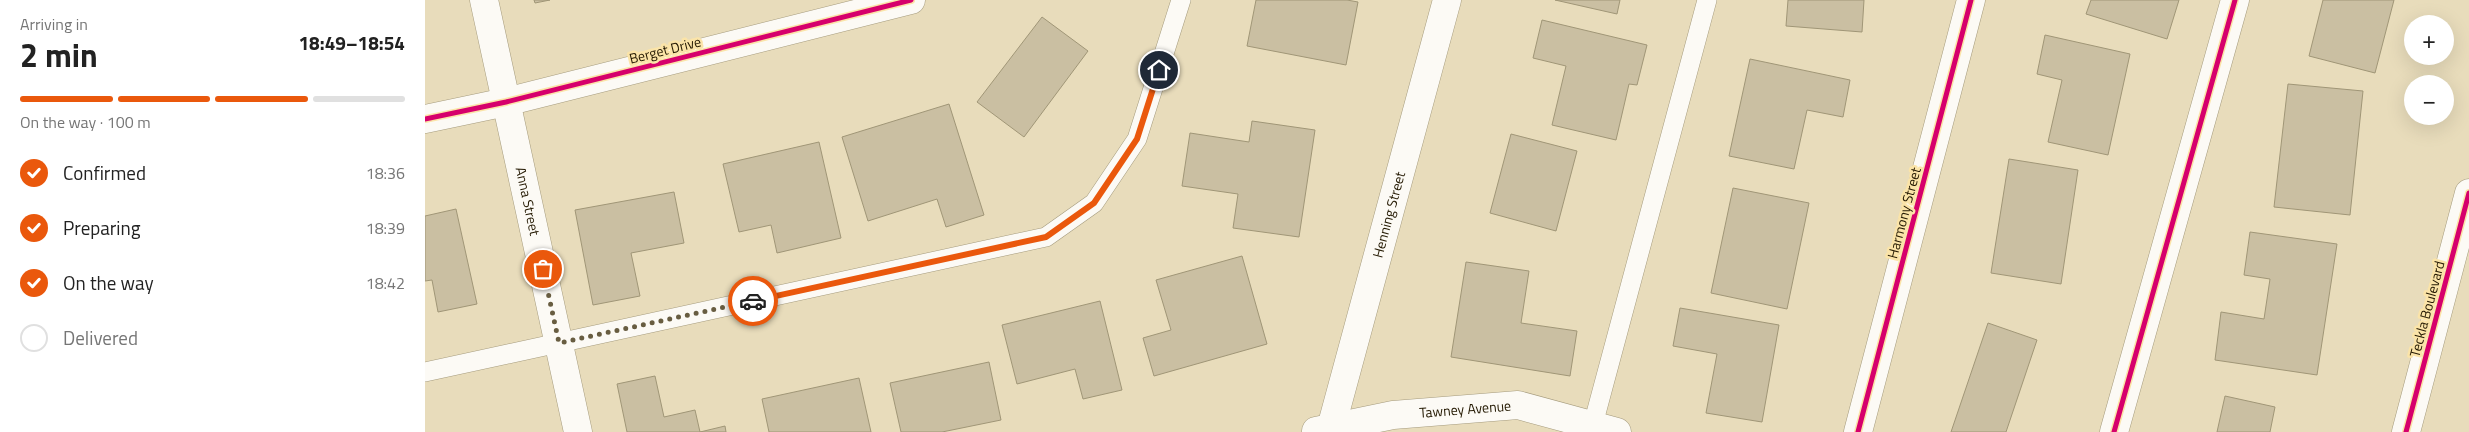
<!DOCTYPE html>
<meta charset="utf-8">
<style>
body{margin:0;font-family:"Titillium Web",sans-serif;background:#f6f6f6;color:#222;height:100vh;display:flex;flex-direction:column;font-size:19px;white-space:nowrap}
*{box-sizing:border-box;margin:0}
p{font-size:16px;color:#767676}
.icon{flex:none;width:28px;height:28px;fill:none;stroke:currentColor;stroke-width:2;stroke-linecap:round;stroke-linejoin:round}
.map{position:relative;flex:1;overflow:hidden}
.details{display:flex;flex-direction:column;background:#fff;width:425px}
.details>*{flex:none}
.tools{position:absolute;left:1979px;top:15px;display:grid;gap:10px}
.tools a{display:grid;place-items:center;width:50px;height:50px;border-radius:50%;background:#fff;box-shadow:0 5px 20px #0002;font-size:25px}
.pin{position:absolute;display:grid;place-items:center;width:42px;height:42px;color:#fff;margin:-21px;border:2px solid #fff;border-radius:50%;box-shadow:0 1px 5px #0007}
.courier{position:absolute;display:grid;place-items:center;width:50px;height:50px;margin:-25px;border:4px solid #ea580c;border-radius:50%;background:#fff;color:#222;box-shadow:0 1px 6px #0007}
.head em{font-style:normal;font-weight:700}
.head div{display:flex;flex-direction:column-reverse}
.head{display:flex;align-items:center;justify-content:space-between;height:85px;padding:0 20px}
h1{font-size:32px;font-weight:700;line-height:38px}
.bar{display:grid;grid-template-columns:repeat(4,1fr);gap:8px 5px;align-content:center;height:60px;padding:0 20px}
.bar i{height:6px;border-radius:4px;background:#e0e0e0}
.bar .on{background:#ea580c}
.bar p{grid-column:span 4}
ol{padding:0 20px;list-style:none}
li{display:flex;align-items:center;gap:15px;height:55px}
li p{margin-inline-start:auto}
li .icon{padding:5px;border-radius:50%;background:#ea580c;color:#fff;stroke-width:4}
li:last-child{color:#767676}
li i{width:28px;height:28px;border:2px solid #e0e0e0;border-radius:50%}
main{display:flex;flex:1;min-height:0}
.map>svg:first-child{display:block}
.building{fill:#cabfa2;stroke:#a09677}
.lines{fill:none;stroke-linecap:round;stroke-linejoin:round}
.service-casing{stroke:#a59b7d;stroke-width:20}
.minor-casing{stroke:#a59b7d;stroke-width:29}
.tertiary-casing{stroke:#a59b7d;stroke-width:29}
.secondary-casing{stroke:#a59b7d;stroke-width:29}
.service{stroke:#fcfaf5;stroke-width:19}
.minor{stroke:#fcfaf5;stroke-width:28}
.tertiary{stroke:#fcfaf5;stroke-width:28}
.secondary{stroke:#fcfaf5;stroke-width:28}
.cycleway-casing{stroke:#fbe4a8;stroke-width:8}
.cycleway{stroke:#d6006c;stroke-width:5}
.done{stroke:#685d41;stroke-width:5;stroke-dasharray:0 9}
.route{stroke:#ea580c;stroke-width:6}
.labels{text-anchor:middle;stroke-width:5;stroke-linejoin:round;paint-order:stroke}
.street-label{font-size:14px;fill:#231800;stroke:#fbe4a8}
</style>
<main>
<section class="details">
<div class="head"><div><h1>2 min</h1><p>Arriving in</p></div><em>18:49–18:54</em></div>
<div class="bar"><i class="on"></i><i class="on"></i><i class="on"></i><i></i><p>On the way · 100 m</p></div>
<ol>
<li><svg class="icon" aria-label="check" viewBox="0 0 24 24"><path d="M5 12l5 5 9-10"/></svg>Confirmed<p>18:36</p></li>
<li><svg class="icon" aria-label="check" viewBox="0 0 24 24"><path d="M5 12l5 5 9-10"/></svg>Preparing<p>18:39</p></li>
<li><svg class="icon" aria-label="check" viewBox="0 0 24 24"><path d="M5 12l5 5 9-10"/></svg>On the way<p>18:42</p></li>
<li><i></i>Delivered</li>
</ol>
</section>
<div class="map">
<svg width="2044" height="432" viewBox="0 0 2044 432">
<rect width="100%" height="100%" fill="#e8dcbb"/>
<!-- building -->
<g class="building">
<polygon points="109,0 125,0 110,3"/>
<polygon points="831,0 922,0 933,2 921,65 822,46"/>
<polygon points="1130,0 1195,0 1192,14"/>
<polygon points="1363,0 1439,0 1437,32 1361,26"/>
<polygon points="1666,0 1754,0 1742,39 1661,14"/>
<polygon points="1898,0 1969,0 1950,73 1884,56"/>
<polygon points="617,17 663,51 599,137 552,102"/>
<polygon points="1117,20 1222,45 1212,85 1204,84 1191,140 1127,125 1141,66 1108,58"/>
<polygon points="1620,35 1705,54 1683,155 1623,142 1637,80 1612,74"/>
<polygon points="1325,59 1425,80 1418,117 1382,110 1369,169 1304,156"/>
<polygon points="1863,84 1938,91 1925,215 1849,207"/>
<polygon points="524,104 559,215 521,227 512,199 443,221 417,137"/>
<polygon points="827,121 890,130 874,237 808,228 813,194 757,186 765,133 824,142"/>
<polygon points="1086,134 1152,151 1131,231 1065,213"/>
<polygon points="394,142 416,238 352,253 346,225 314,232 298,164"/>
<polygon points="1584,159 1653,170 1636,284 1566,273"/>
<polygon points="1308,188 1384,203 1362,309 1286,293"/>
<polygon points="249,192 259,243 206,253 215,296 168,305 150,210"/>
<polygon points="31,209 52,304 13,312 7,280 0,281 0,216"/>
<polygon points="1825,232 1912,244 1892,375 1790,360 1796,312 1839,319 1845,279 1819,275"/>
<polygon points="817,256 842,344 729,376 718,338 746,330 731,280"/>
<polygon points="1041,262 1104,271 1096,323 1152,331 1145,376 1026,357"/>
<polygon points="675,301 697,390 658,399 650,369 592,384 577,325"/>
<polygon points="1255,308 1354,325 1337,422 1281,413 1292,354 1248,346"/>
<polygon points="1563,323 1612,340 1581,432 1526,432"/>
<polygon points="564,362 576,420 517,432 476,432 465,383"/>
<polygon points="230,376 239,417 270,410 275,432 300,426 301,432 202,432 192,384"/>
<polygon points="434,378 446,432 344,432 337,399"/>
<polygon points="1800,396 1850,407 1845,432 1792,432"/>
</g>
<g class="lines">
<defs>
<g id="service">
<polyline points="0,372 621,237 669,203 712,139 756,0"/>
<polyline points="1166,432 1282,0"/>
</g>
<g id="minor">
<path id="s1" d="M 59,0 L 153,432"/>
<polyline points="0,119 81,102 486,0"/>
<path id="s2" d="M 906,428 L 1022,0"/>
<path id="s3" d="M 891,431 L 968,415 L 1093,405 L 1192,432"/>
<polyline points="1689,432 1810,0"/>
</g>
<polyline id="tertiary" points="1433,432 1546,0"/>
<polyline id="secondary" points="1981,432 2044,193"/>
</defs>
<!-- service casing -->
<use href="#service" class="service-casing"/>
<!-- minor casing -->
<use href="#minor" class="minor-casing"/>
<!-- tertiary casing -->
<use href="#tertiary" class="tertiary-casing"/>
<!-- secondary casing -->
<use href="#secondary" class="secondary-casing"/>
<!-- service -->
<use href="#service" class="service"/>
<!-- minor -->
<use href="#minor" class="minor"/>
<!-- tertiary -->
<use href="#tertiary" class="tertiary"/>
<!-- secondary -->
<use href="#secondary" class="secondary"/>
<defs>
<g id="cycleway">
<polyline points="0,119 81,102 486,0"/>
<polyline points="1433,432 1546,0"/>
<polyline points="1689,432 1810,0"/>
<polyline points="1981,432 2044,193"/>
</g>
</defs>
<!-- cycleway casing -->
<use href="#cycleway" class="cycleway-casing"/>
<!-- cycleway -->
<use href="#cycleway" class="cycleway"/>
</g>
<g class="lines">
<!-- done -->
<polyline class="done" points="118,269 134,343 328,301"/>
<!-- route -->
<polyline class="route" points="328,301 621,237 669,203 712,139 734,70"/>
</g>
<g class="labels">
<!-- street labels -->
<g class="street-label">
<text transform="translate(240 50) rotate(-14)" y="5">Berget Drive</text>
<text dy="5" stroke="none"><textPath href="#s1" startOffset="206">Anna Street</textPath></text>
<text transform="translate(1479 213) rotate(-75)" y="5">Harmony Street</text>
<text dy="5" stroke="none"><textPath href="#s2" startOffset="221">Henning Street</textPath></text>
<text transform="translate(2002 309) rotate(-75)" y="5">Teckla Boulevard</text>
<text dy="5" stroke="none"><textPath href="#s3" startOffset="151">Tawney Avenue</textPath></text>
</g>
</g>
</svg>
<div class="tools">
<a>+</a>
<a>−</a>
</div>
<div class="pin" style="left:118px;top:269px;background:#ea580c"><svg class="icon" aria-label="bag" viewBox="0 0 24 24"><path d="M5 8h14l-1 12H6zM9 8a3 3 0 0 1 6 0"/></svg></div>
<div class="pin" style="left:734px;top:70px;background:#1f2937"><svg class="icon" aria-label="home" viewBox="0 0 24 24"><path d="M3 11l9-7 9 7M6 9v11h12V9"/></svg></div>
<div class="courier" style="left:328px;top:301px"><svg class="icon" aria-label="car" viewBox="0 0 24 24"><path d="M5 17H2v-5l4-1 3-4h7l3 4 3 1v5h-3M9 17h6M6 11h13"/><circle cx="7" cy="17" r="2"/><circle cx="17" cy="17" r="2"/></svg></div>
</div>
</main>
